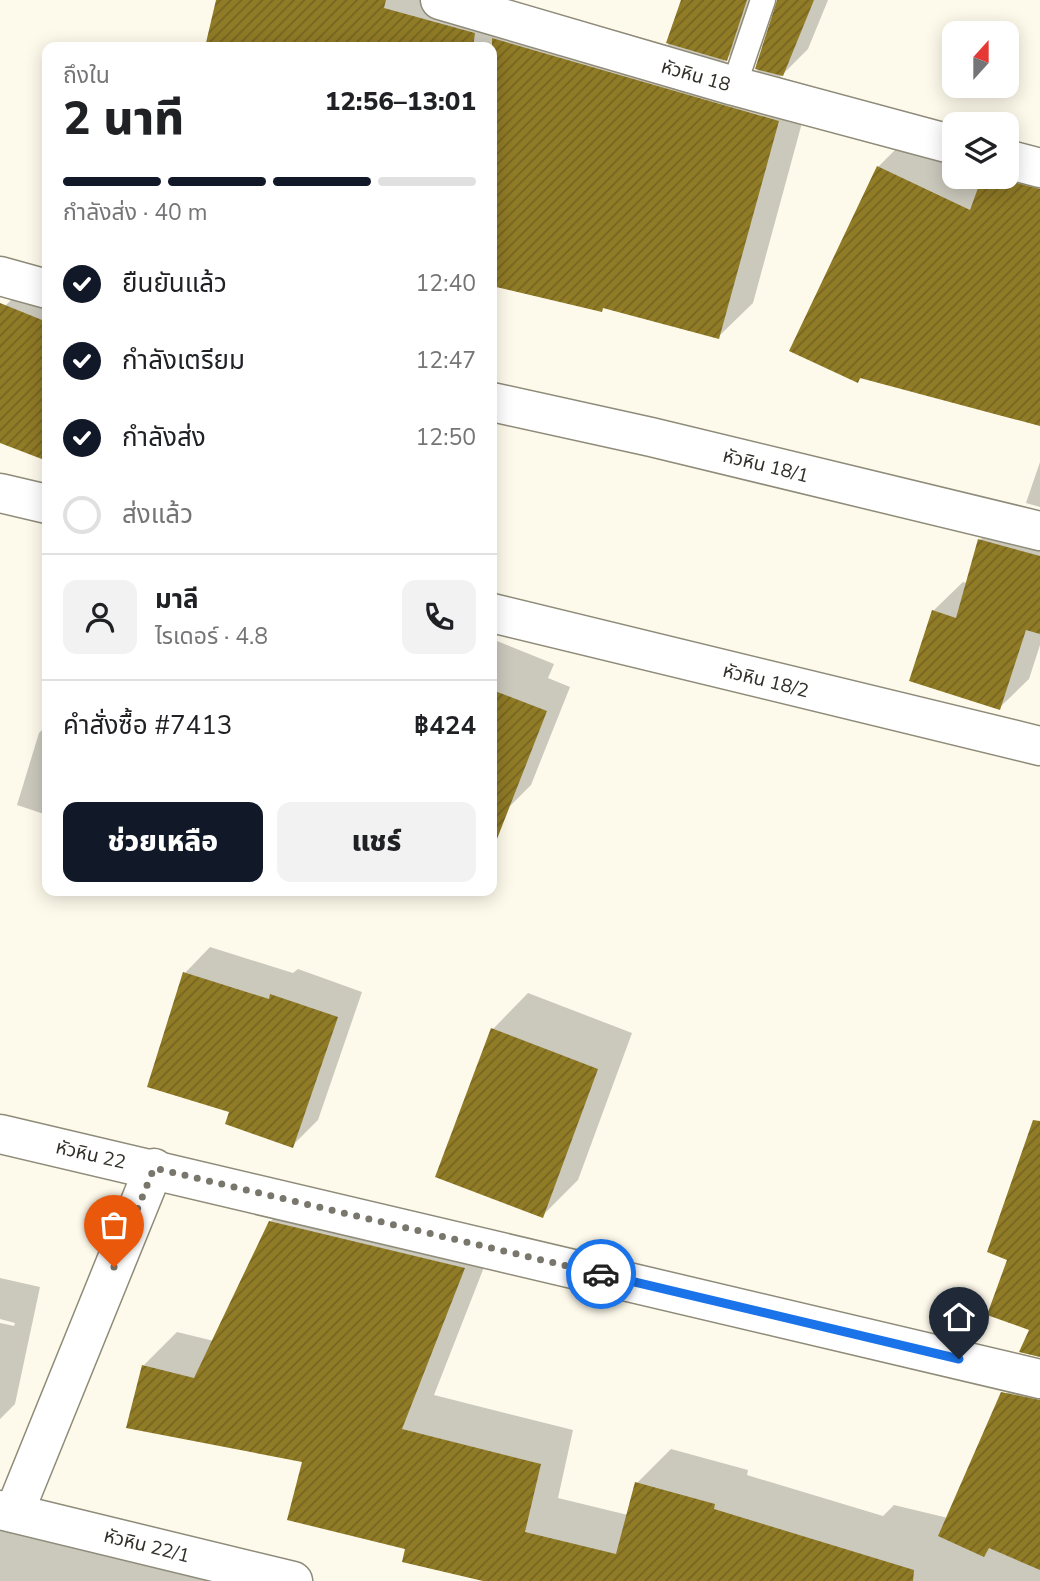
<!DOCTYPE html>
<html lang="th">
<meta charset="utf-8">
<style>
body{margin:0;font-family:"Nunito Sans","Noto Sans Thai",sans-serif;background:#f2f2f2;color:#202124;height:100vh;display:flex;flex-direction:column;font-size:26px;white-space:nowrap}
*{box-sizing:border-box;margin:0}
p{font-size:23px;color:#757577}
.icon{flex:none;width:38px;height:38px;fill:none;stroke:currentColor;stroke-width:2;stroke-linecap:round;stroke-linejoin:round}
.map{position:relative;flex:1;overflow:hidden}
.panel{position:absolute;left:42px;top:42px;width:455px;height:854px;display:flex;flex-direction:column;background:#fff;border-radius:14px;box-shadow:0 4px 18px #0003}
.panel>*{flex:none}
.needle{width:46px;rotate:21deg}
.buttons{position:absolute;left:942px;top:21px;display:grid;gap:14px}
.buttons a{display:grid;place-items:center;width:77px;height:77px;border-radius:14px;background:#fff;box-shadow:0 4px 18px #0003;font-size:35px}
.pin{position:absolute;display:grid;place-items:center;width:60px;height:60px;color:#fff;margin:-72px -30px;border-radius:50% 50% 50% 0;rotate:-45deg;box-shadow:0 0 7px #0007}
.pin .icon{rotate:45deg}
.courier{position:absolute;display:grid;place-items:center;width:70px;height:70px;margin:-35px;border:5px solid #1a73e8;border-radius:50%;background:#fff;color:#222;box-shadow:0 2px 9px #0007}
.summary em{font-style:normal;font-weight:800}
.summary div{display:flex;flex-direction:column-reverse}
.summary{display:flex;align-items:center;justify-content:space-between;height:119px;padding:0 21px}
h1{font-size:46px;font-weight:800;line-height:52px}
.bar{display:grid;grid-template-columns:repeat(4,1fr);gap:10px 7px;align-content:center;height:84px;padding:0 21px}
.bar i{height:9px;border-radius:5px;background:#e0e0e0}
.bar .selected{background:#111827}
.bar p{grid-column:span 4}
.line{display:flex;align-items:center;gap:18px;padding:0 21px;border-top:2px solid #e0e0e0}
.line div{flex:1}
.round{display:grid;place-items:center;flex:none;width:74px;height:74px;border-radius:14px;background:#f2f2f2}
ol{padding:0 21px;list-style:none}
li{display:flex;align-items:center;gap:21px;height:77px}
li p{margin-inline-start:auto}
li .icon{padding:7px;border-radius:50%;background:#111827;color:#fff;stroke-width:4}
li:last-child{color:#757577}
li i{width:38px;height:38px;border:4px solid #e0e0e0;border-radius:50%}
.cta{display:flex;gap:14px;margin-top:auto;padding:14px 21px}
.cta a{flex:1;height:80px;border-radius:14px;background:#111827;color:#fff;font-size:28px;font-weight:800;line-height:80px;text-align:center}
.cta a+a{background:#f2f2f2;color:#202124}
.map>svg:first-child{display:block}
.shadow{fill:#0003}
.building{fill:url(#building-hatch)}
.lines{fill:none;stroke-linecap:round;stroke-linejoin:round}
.lane-casing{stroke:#8f8b79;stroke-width:27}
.street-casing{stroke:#8f8b79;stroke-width:41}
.lane{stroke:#fff;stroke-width:24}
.street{stroke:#fff;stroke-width:38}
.done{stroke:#79766c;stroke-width:7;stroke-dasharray:0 12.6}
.route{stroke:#1a73e8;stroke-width:9}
.labels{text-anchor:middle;stroke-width:5;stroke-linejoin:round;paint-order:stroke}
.street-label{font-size:19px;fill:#312f28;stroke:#fff}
</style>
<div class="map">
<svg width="1040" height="1581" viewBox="0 0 1040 1581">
<defs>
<pattern id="building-hatch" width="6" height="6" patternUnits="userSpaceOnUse" patternTransform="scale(1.75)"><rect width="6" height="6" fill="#907b26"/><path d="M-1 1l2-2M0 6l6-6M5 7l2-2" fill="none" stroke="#766521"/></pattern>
</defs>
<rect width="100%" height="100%" fill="#fefaeb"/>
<!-- shadow -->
<g class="shadow">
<polygon points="218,0 509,0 668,45 683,0 763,0 752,33 724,61 757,71 779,4 778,0 828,0 808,49 780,77 812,86 753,303 718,337 605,306 601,310 492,284 492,47 207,47"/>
<polygon points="908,137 954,159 954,177 1006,177 1006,149 1016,139 1020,146 1040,154 1040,424 862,377 858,381 878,167"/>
<polygon points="31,280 47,287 47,459 0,441 0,318 5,306"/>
<polygon points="1040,462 1040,507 1026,503"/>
<polygon points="1009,510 1040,517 1040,645 1029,679 999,708 933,611 963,582 967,583 980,540"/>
<polygon points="492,639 554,664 548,678 570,687 531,785 507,809 492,803"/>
<polygon points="47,725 47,815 17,805 39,733"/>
<polygon points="210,947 293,973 298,969 362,992 318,1120 292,1146 232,1111 185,973"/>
<polygon points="528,993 632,1033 578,1180 542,1216 437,1176 493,1029"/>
<polygon points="304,1188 497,1234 434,1395 573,1430 558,1498 628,1515 637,1483 671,1449 748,1470 747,1475 883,1516 894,1505 948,1518 999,1401 1033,1368 1040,1370 1040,1581 491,1581 407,1547 304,1461 144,1365 177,1332 214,1341 270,1222"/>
<polygon points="0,1278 40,1287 15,1404 0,1419 0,1323 14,1326 15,1323 0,1319"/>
<polygon points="0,1504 271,1581 0,1581"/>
</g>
<!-- building -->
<g class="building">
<polygon points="216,0 386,0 384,8 475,33 473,47 205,47"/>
<polygon points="681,0 747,0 727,61 666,43"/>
<polygon points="777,0 814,0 783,76 755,69"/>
<polygon points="492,38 779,121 719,339 603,308 602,312 492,286"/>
<polygon points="877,166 970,210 982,177 994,177 1040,189 1040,426 860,378 858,383 789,351"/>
<polygon points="0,303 47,322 47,461 0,443"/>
<polygon points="978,539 1040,556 1040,634 1026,630 1000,710 909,681 932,610 956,618"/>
<polygon points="492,690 547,711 495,844 492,844"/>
<polygon points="183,972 269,999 270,994 338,1017 293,1148 225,1124 229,1112 147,1087"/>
<polygon points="491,1028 598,1069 543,1218 435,1177"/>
<polygon points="1033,1120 1040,1121 1040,1357 1019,1352 1029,1330 987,1315 1007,1260 987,1252"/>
<polygon points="269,1221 465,1268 402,1429 541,1464 525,1532 616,1554 635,1482 715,1504 714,1509 914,1570 913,1581 483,1581 402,1562 405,1549 287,1520 302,1462 126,1428 142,1365 194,1378"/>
<polygon points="1001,1392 1040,1400 1040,1570 989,1548 984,1557 938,1536"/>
</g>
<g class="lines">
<defs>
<polyline id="lane" points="734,86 763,0"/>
<g id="street">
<polyline points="440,0 734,86 954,145"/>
<polyline points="1006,159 1040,168"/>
<polyline points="0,276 47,289"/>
<polyline points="492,402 651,437 1040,531"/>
<polyline points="0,493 47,504"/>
<polyline points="492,613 1040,746"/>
<polyline points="0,1134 1040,1379"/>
<polyline points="0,1510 293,1581"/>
<polyline points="14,1513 154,1168"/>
</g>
</defs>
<!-- lane casing -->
<use href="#lane" class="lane-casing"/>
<!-- street casing -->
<use href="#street" class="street-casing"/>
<!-- lane -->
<use href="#lane" class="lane"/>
<!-- street -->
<use href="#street" class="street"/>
</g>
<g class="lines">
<!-- done -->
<polyline class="done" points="114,1267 154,1168 601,1274"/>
<!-- route -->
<polyline class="route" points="601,1274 959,1359"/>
</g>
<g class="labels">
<!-- street labels -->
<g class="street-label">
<text transform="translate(696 75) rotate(16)" y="7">หัวหิน 18</text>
<text transform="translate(766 465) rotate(14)" y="7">หัวหิน 18/1</text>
<text transform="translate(766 680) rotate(14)" y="7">หัวหิน 18/2</text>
<text transform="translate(91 1154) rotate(13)" y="7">หัวหิน 22</text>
<text transform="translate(147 1545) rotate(14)" y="7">หัวหิน 22/1</text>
</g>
</g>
</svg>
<div class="buttons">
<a><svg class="needle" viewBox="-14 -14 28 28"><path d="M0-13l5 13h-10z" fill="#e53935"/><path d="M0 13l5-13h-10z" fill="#757577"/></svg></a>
<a><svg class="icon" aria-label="layers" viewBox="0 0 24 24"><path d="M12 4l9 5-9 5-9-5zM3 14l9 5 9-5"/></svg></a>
</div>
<div class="pin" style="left:114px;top:1267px;background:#ea580c"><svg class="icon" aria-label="bag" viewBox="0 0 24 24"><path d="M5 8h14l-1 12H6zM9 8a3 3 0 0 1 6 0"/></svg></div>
<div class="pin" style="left:959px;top:1359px;background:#1f2937"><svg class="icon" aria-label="home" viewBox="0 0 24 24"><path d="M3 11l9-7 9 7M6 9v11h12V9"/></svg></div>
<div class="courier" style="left:601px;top:1274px"><svg class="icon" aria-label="car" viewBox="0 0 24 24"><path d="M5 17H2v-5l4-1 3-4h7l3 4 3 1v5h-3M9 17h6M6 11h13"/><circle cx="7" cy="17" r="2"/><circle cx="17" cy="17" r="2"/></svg></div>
<section class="panel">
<div class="summary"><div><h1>2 นาที</h1><p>ถึงใน</p></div><em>12:56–13:01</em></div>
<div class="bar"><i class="selected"></i><i class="selected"></i><i class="selected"></i><i></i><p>กำลังส่ง · 40 m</p></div>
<ol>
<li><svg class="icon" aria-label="check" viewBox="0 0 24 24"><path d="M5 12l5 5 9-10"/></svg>ยืนยันแล้ว<p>12:40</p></li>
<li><svg class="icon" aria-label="check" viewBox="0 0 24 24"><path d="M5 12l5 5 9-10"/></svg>กำลังเตรียม<p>12:47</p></li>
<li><svg class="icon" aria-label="check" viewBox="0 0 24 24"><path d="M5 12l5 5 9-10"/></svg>กำลังส่ง<p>12:50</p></li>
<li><i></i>ส่งแล้ว</li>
</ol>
<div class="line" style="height:126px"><a class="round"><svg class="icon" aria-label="person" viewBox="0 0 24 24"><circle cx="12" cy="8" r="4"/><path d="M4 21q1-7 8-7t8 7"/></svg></a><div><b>มาลี</b><p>ไรเดอร์ · 4.8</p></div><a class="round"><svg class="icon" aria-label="phone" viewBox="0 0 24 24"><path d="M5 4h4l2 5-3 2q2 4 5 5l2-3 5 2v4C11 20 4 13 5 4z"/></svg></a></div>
<div class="line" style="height:91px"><div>คำสั่งซื้อ #7413</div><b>฿424</b></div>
<div class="cta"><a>ช่วยเหลือ</a><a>แชร์</a></div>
</section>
</div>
